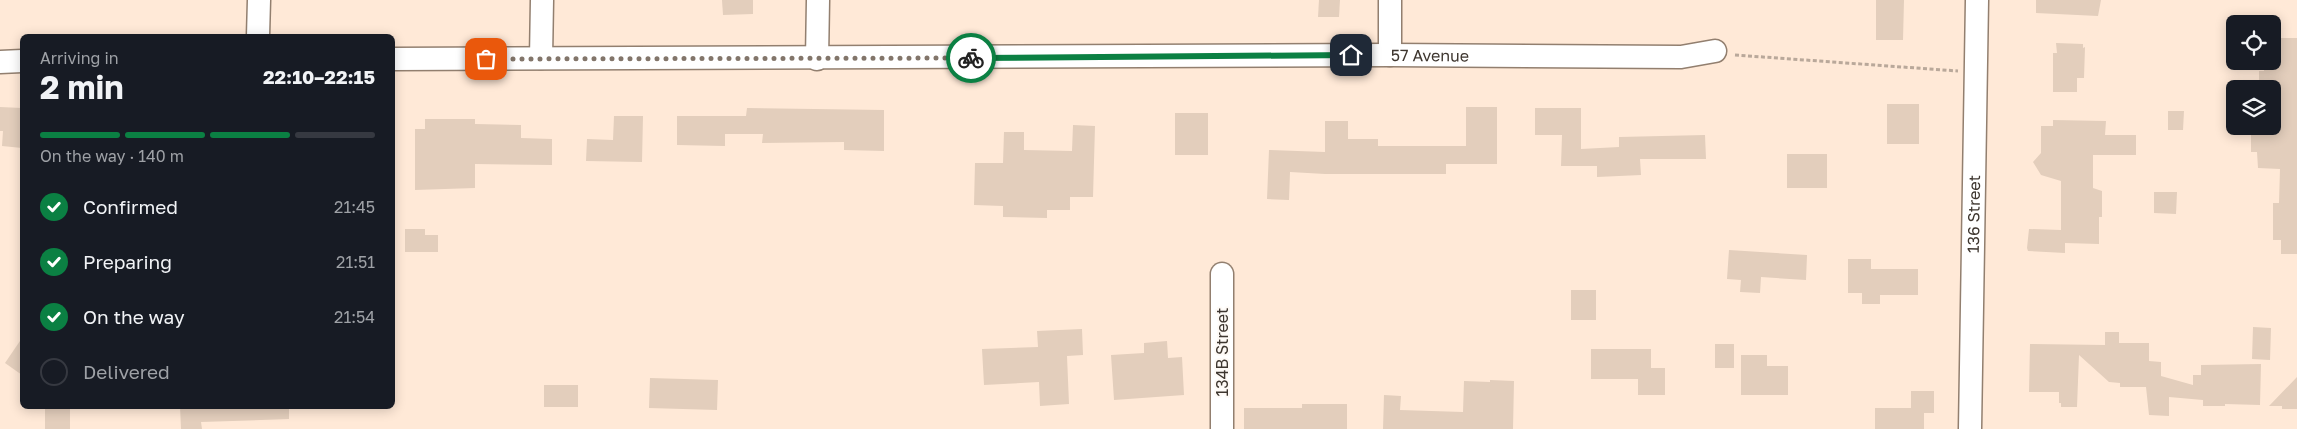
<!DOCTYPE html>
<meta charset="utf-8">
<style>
body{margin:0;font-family:"Golos Text",sans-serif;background:#20242c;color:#f1f3f6;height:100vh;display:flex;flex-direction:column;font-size:19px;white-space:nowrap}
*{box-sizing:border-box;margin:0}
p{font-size:16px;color:#9ea1a6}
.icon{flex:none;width:28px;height:28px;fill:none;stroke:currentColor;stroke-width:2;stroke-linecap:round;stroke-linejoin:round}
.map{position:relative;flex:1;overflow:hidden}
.sheet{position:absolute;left:20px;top:34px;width:375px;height:375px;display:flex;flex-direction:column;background:#171b24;border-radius:8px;box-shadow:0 2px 12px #0003}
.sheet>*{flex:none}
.tools{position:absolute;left:2226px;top:15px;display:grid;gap:10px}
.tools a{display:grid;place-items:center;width:55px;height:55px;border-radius:8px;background:#171b24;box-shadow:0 2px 12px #0003;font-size:25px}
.pin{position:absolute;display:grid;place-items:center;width:42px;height:42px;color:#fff;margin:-21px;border-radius:10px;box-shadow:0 2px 8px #0006}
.courier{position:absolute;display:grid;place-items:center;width:50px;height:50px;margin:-25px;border:4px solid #0b8043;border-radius:50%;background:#fff;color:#222;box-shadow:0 1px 6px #0007}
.headline em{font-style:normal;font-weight:700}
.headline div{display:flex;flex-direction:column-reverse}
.headline{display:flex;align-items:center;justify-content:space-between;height:85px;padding:0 20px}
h1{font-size:32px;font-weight:700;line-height:38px}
.bar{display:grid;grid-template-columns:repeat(4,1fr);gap:8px 5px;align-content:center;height:60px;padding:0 20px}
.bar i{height:6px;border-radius:4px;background:#363941}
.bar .active{background:#0b8043}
.bar p{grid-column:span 4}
ol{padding:0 20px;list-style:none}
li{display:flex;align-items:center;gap:15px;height:55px}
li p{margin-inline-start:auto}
li .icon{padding:5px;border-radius:50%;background:#0b8043;color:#fff;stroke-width:4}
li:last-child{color:#9ea1a6}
li i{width:28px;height:28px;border:2px solid #363941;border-radius:50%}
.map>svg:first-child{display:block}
.building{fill:#e3cebc}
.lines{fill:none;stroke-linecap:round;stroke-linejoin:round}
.minor-casing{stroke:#927f6f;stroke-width:25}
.path{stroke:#b9a89a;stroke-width:3;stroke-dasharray:4 2.5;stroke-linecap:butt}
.minor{stroke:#fff;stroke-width:22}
.done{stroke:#82756a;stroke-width:5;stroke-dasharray:0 9}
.route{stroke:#0b8043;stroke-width:6}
.labels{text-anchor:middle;stroke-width:4;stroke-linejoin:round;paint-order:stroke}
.street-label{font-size:16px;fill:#3e362f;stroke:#fefaf6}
</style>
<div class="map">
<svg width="2297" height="429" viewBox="0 0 2297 429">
<rect width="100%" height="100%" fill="#ffe9d7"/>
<!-- building -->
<g class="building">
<polygon points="722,0 753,0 753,14 723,15"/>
<polygon points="1319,0 1340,0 1339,17 1318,17"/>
<polygon points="1876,0 1904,0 1903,40 1876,40"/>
<polygon points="2036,0 2101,0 2098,16 2036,13"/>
<polygon points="2273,38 2297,38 2297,254 2281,254 2281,240 2273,240 2273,203 2279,203 2280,169 2258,168 2257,152 2251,152 2251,126 2272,126 2272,89 2259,89 2259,71 2264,71 2263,61 2272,61"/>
<polygon points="2056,43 2083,44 2083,48 2085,47 2084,78 2077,78 2077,92 2053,92 2053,53 2057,53"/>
<rect x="1887" y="104" width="32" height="40"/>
<polygon points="0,107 22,108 22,148 2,146 3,131 0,131"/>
<polygon points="1466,107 1497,107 1497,164 1446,164 1446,174 1325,174 1290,172 1289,200 1267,199 1269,150 1325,152 1325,121 1348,121 1348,139 1378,139 1378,146 1466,146"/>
<polygon points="747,108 884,110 884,151 844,150 844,142 762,143 763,134 725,134 725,146 677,145 677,116 746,116"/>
<polygon points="1535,108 1581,108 1581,149 1619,147 1619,137 1705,135 1706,159 1640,159 1641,175 1597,177 1597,166 1561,166 1562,135 1535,135"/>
<polygon points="2168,111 2184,111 2183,130 2168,130"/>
<rect x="1175" y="113" width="33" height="42"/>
<polygon points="614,116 643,116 642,162 586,161 587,139 613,140"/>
<polygon points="425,119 475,119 475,124 521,125 521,138 552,139 552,165 475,164 475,188 415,190 415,129 425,129"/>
<polygon points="2053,120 2106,121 2105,135 2136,135 2136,155 2093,155 2093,188 2102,191 2102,217 2099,217 2099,244 2065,243 2065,253 2028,251 2027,248 2029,229 2061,230 2061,181 2041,175 2033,162 2041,153 2041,126 2053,126"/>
<polygon points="1073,125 1095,126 1093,197 1070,197 1070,210 1047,210 1047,218 1003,217 1003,206 974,205 975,163 1003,163 1004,132 1024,132 1024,150 1072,151"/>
<rect x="1787" y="154" width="40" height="34"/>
<polygon points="2154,192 2177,192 2176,214 2154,213"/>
<polygon points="405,229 425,229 425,235 438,235 438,252 405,252"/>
<polygon points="1729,250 1807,255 1806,280 1761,277 1760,293 1740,292 1741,280 1727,279"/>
<polygon points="1848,259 1871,259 1871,269 1918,269 1918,295 1880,295 1880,304 1862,304 1862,293 1848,293"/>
<rect x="1571" y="290" width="25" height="30"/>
<polygon points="2253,327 2271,328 2270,360 2252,359"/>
<polygon points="1082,329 1083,355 1067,356 1069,404 1040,406 1039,382 984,385 982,349 1038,347 1037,331"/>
<polygon points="2105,332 2119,332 2119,343 2149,343 2149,361 2161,362 2161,376 2193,385 2193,375 2201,375 2201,365 2261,364 2260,405 2225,404 2225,406 2203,406 2203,400 2169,397 2169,416 2149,415 2146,387 2120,387 2120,383 2109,382 2079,355 2077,407 2061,407 2061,403 2059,403 2059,392 2029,392 2030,344 2105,345"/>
<polygon points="22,338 22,375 5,363"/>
<polygon points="1167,341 1168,358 1182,357 1184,395 1114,400 1111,355 1144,353 1144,343"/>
<rect x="1715" y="344" width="19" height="24"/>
<polygon points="1591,349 1651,349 1651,368 1665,368 1665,395 1638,395 1638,379 1591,379"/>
<polygon points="1741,355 1767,355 1767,366 1788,366 1788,395 1741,395"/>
<polygon points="2297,377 2297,409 2282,409 2282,406 2269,406"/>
<polygon points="650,378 718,380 717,410 649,408"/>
<polygon points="1490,380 1514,381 1513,429 1383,429 1384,395 1401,396 1400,410 1463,412 1464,381 1490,382"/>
<rect x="544" y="385" width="34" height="22"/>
<polygon points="1911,391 1934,391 1934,413 1924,413 1924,429 1875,429 1875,408 1911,408"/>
<polygon points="1302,404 1347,404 1347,429 1244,429 1244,408 1302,408"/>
<polygon points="180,406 289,406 289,419 201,422 202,429 181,429"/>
<rect x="45" y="409" width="25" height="20"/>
</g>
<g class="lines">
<defs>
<g id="minor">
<polyline points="258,36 259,0"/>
<polyline points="1390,55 1390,0"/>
<polyline points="541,58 542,0"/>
<path id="s1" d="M 392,59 L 1390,55 L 1681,57 L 1715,51"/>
<polyline points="817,59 818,0"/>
<polyline points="0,62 22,61"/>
<polyline points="1222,274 1222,429"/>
<path id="s2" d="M 1970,429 L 1977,0"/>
</g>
</defs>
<!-- minor casing -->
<use href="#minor" class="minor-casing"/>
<!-- path -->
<polyline class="path" points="1735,55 1958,71"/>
<!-- minor -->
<use href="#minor" class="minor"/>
</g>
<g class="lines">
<!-- done -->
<polyline class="done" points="486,59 971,58"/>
<!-- route -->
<polyline class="route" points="971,58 1351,55"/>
</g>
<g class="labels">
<!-- street labels -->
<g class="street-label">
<text dy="6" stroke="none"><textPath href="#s1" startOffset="1038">57 Avenue</textPath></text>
<text dy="6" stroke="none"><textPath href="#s2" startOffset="215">136 Street</textPath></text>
<text transform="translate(1222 352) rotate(-90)" y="6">134B Street</text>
</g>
</g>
</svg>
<div class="tools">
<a><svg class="icon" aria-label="locate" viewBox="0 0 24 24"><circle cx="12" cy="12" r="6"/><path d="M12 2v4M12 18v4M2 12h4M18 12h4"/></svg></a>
<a><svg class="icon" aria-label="layers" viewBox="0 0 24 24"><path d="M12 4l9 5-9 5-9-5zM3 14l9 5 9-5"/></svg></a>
</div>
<div class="pin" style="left:486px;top:59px;background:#ea580c"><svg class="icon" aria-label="bag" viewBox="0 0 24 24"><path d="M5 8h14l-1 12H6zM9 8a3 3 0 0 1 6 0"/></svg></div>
<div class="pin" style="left:1351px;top:55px;background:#1f2937"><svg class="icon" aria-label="home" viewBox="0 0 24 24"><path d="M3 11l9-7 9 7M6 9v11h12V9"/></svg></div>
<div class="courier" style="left:971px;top:58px"><svg class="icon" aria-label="bike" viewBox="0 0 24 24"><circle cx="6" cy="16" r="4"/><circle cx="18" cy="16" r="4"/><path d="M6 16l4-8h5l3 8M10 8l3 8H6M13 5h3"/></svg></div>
<section class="sheet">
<div class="headline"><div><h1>2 min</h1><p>Arriving in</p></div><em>22:10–22:15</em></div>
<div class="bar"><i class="active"></i><i class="active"></i><i class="active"></i><i></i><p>On the way · 140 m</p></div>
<ol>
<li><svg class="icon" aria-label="check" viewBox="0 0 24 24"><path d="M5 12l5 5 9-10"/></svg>Confirmed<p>21:45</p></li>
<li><svg class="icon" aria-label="check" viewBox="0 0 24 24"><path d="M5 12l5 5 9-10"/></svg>Preparing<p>21:51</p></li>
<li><svg class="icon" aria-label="check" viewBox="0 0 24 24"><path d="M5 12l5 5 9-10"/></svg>On the way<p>21:54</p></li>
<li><i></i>Delivered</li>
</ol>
</section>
</div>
